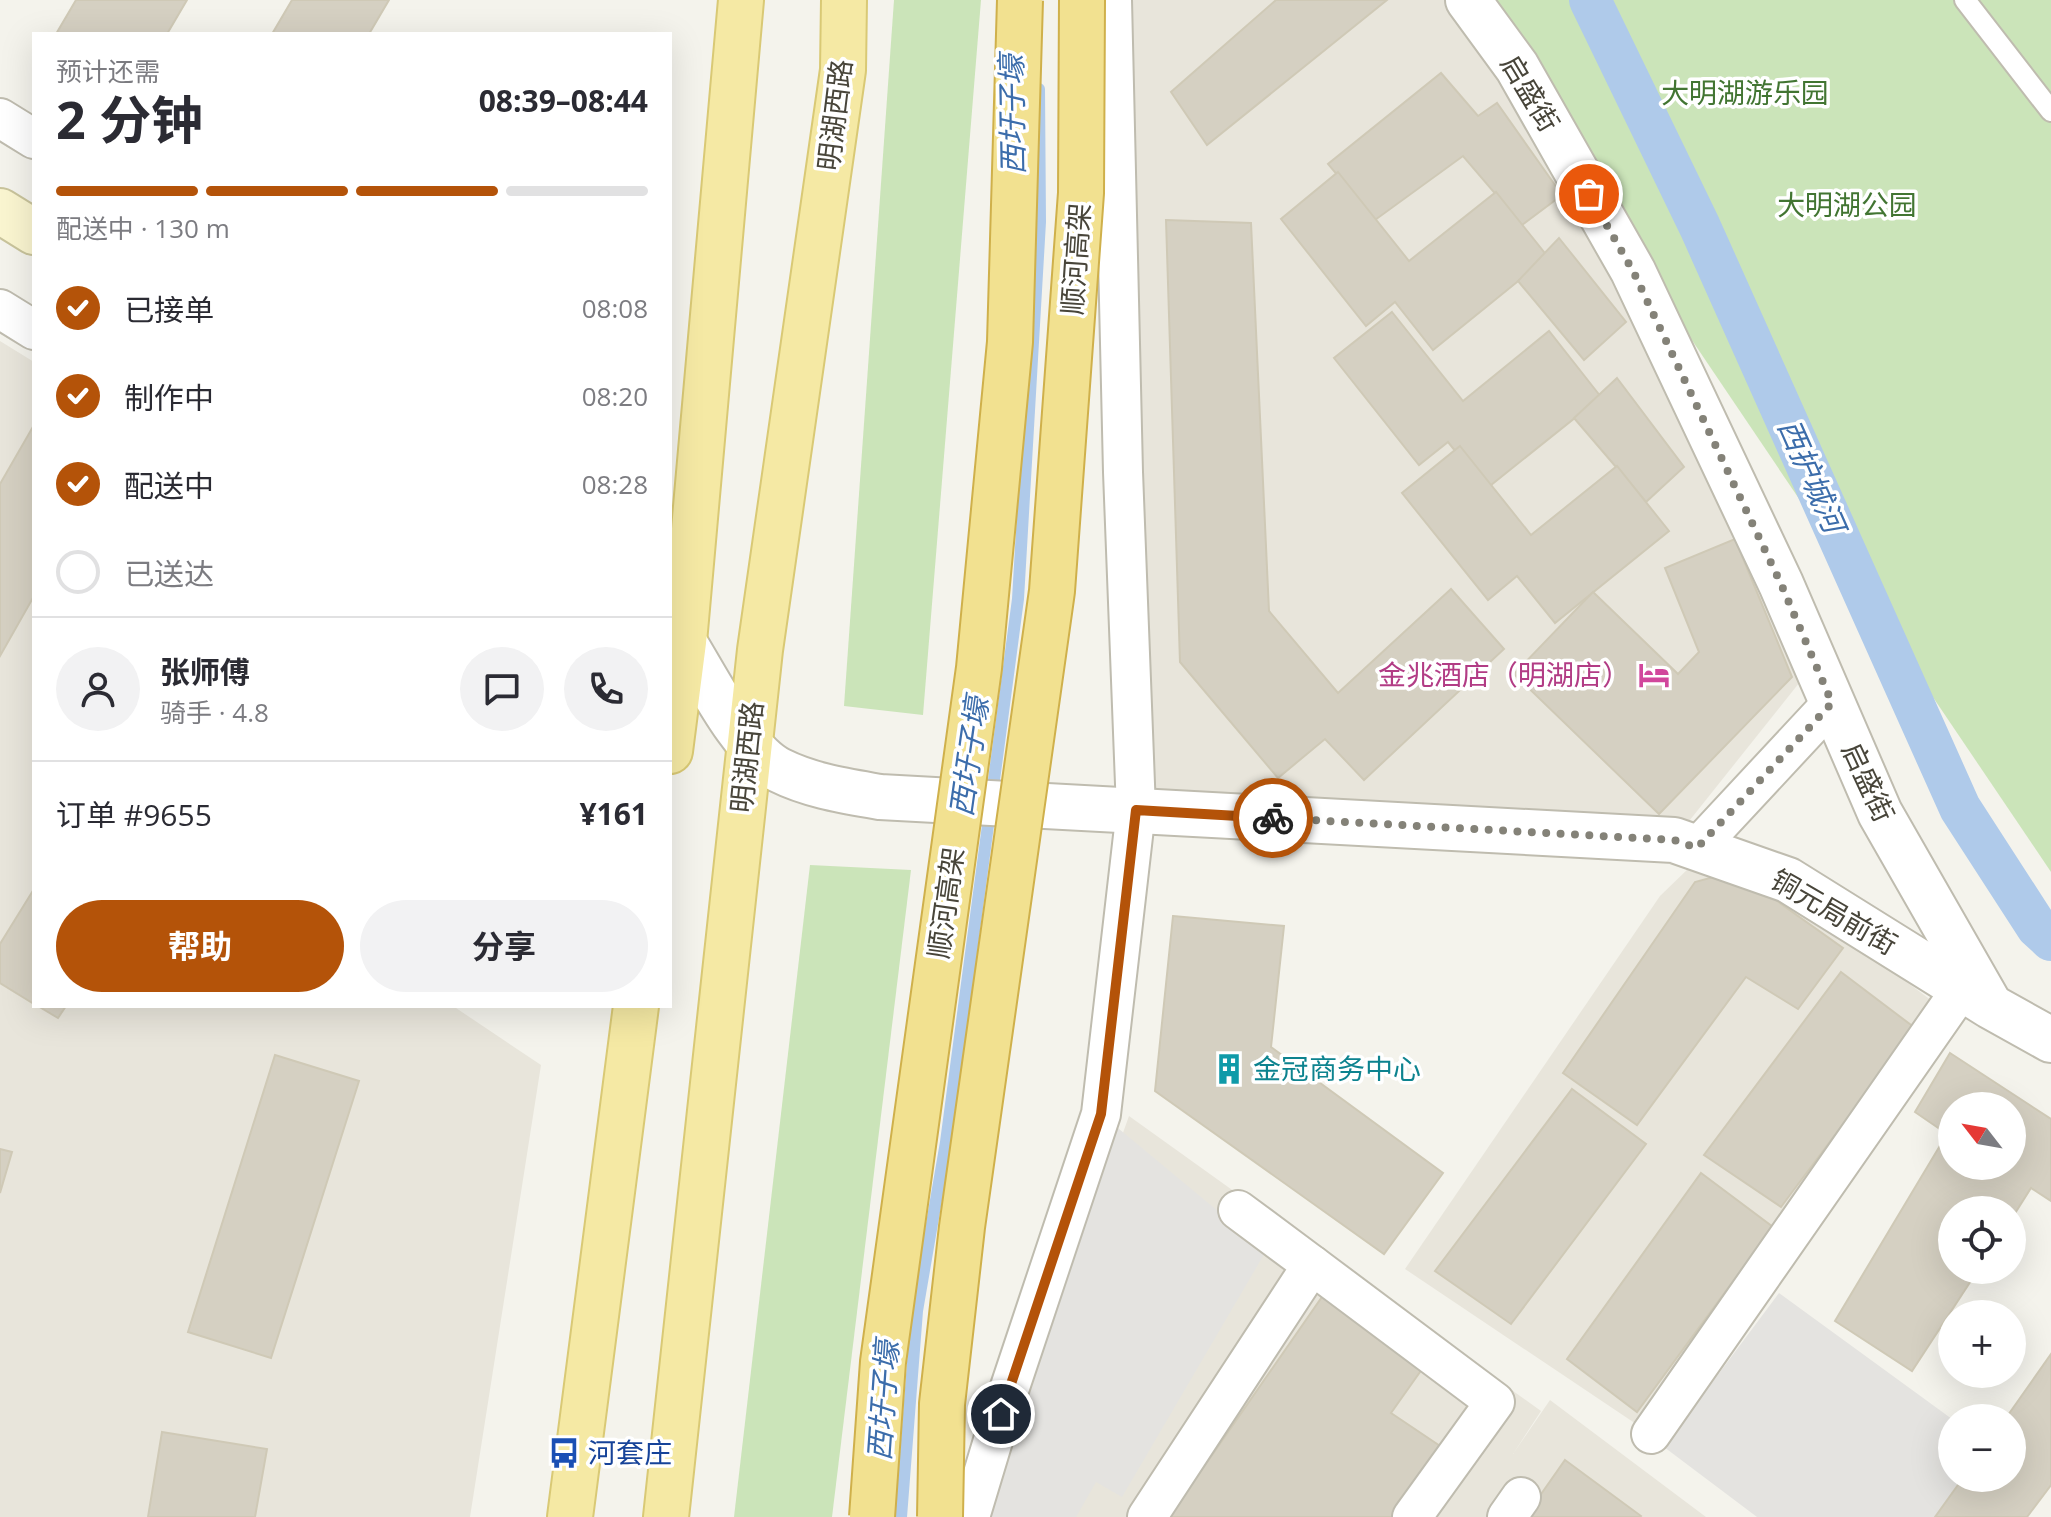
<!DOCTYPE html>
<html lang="zh">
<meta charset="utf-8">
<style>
body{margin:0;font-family:"Open Sans","Noto Sans SC",sans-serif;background:#f2f2f3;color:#2b2b33;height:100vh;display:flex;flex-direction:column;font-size:30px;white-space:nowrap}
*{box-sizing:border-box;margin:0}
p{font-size:26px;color:#7c7c81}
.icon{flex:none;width:44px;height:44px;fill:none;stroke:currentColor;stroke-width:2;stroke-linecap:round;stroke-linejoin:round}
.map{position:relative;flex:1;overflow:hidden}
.details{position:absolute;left:32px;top:32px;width:640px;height:976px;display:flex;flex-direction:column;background:#fff;border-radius:0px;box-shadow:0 8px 32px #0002}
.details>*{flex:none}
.needle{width:52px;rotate:301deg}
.buttons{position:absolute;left:1938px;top:1092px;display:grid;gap:16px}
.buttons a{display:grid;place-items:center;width:88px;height:88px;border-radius:50%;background:#fff;box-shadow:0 8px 32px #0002;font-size:40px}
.pin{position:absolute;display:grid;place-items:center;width:68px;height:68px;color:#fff;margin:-34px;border:4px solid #fff;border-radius:50%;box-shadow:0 2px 8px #0007}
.courier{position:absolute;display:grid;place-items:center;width:80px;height:80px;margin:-40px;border:6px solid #b45309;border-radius:50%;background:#fff;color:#222;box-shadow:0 2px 10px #0007}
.headline em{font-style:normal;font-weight:700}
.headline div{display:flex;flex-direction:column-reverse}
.headline{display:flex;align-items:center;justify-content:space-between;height:136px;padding:0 24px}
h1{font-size:52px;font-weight:700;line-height:60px}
.bar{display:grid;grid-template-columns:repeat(4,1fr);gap:12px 8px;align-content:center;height:96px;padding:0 24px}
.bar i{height:10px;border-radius:6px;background:#e1e1e2}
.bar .selected{background:#b45309}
.bar p{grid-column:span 4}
.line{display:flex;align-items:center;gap:20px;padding:0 24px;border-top:2px solid #e1e1e2}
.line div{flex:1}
.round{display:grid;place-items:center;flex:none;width:84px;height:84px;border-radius:42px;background:#f2f2f3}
ol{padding:0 24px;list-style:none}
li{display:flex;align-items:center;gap:24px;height:88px}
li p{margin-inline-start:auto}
li .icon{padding:8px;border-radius:50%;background:#b45309;color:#fff;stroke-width:4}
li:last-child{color:#7c7c81}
li i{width:44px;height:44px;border:4px solid #e1e1e2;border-radius:50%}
.button{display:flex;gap:16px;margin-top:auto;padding:16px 24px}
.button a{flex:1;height:92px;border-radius:48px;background:#b45309;color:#fff;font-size:32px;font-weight:700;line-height:92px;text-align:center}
.button a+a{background:#f2f2f3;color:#2b2b33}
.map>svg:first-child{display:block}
.residential{fill:#e8e5db}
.green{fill:#cbe4b9}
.parking{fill:#e4e3e0}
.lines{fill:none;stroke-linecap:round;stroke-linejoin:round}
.stream{stroke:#afcaea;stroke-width:12}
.canal{stroke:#afcaea;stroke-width:42}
.building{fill:#d5d0c2;stroke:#cfc9b6;stroke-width:2;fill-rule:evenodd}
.service-casing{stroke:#bfbcaf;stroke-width:24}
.minor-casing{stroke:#bfbcaf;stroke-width:42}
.tertiary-casing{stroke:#bfbcaf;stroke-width:48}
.secondary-casing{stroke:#c9c49c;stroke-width:48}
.primary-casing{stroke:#d9c975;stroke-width:48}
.service{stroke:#fff;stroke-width:20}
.minor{stroke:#fff;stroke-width:38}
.tertiary{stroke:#fff;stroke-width:44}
.secondary{stroke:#faf5d0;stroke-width:44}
.primary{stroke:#f5e9a4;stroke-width:44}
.trunk-bridge-casing{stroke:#cfb04b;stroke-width:48;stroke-linecap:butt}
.trunk-bridge{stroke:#f2e190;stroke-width:44}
.done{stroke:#848278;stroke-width:8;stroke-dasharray:0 14.4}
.route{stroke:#b45309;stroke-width:10}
.labels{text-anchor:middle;stroke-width:7;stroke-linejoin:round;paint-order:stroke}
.street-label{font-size:28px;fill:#48453a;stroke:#fff}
.park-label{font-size:28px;fill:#427532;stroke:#fff}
.hotel-label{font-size:28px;fill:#b23c85;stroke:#fff;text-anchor:end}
.culture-label{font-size:28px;fill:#0d838f;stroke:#fff;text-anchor:start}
.transit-label{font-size:28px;fill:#164399;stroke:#fff;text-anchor:start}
.water-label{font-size:30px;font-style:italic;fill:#3c6dab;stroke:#fff}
</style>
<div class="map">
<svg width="2051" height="1517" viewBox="0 0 2051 1517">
<rect width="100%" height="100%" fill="#f4f3ec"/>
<!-- residential -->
<g class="residential">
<polygon points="1114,0 1460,0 1494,47 1815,663 1674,840 1136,810"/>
<polygon points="0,341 34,362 34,1006 453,1006 541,1065 470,1517 0,1517"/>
<polygon points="1693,864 1782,892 1859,946 1956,1019 1651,1434 1405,1269 1660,896"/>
<polygon points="1129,1116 1541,1411 1513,1454 1550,1400 1706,1517 986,1517"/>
</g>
<!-- green -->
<g class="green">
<polygon points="894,0 981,0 923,715 844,706"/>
<polygon points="1465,0 2051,0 2051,872 1494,47"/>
<polygon points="810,865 911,870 832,1517 734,1517"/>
</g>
<!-- parking -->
<g class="parking">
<polygon points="1101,1114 1266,1251 1122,1497 1096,1482 1076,1517 976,1517"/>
<polygon points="1779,1293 1952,1419 1952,1478 1962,1478 1935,1517 1757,1517 1664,1447"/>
</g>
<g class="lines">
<!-- stream -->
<polyline class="stream" points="901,1517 917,1311 946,1142 1018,599 1040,222 1039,89"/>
<!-- canal -->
<polyline class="canal" points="1590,0 1700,227 1960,808 2037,927 2051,940"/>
</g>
<!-- building -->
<g class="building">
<polygon points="76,0 187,0 167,34 56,34"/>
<polygon points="292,0 389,0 369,34 272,34"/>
<polygon points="1276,0 1387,0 1207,145 1171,92"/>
<polygon points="1441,73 1478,116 1497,103 1562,195 1522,225 1463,156 1375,220 1328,164"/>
<polygon points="1338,172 1409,261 1496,192 1548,257 1433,350 1395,302 1366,326 1281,219"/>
<polygon points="1166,220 1251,223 1269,611 1338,693 1451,589 1504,649 1364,780 1325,739 1278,778 1180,662"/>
<polygon points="1559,238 1626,322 1584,360 1518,281"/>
<polygon points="1392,312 1463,401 1549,331 1601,397 1486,489 1448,442 1419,465 1334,358"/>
<polygon points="1617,378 1684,467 1646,502 1574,418"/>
<polygon points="34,425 34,596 0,656 0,484"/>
<polygon points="1460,446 1531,535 1617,466 1669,531 1555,623 1517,576 1488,600 1402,493"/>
<polygon points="1735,539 1792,677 1659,814 1514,674 1593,592 1678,674 1699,652 1665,568"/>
<polygon points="1735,871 1843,948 1798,1009 1746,977 1637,1125 1563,1073 1695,882"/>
<polygon points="34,889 34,1004 0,983 0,944"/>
<polygon points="1173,916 1284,926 1271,1047 1443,1173 1384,1254 1155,1091"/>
<polygon points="1841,972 1915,1028 1781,1207 1704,1155"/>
<polygon points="38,1006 66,1006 58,1018"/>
<path d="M 1950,1053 L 2051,1119 L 2051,1201 L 2031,1188 L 2012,1218 L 2012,1210 L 1952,1210 L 1952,1270 L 1978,1270 L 1912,1371 L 1835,1321 L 1947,1134 L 1915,1112 ZM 1952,1106 L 2012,1106 L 2012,1166 L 1952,1166 Z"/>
<polygon points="275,1055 359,1081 271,1358 188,1332"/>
<polygon points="1572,1089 1646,1144 1511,1324 1435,1271"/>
<polygon points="0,1149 12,1152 0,1193"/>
<polygon points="1701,1173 1773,1227 1637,1412 1567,1359"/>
<polygon points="1331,1284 1432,1355 1391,1413 1449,1452 1404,1517 1169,1517"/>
<polygon points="2051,1354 2051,1485 2027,1517 1935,1517 1963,1478 2012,1478 2012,1418 2006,1418"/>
<polygon points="162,1432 267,1449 255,1517 148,1517"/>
<polygon points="1565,1460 1641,1516 1640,1517 1525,1517"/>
</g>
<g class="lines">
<defs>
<polyline id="service" points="1965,0 2051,111"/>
<g id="minor">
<polyline points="0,118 34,139"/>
<polyline points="0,309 34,330"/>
<polyline points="1697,848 1832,703"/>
<polyline points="1312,1265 1495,1402 1412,1517"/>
<polyline points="1651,1434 1962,988"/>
<polyline points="970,1517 1001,1414 1101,1114 1136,810 1123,472 1112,0"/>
<polyline points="1147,1517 1312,1265 1238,1210"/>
<polyline points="1507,1517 1521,1497"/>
</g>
<g id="tertiary">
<polyline points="1468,0 1517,67 1633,271 1781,584 1880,813 1987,1000"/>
<path d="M 684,642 C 706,677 743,752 779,770 C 811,786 846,791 880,797 L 1674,840 L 1788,880 L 1990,1006 L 2051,1040"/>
</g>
<polyline id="secondary" points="0,211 34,232"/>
<g id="primary">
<polyline points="670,751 684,642 741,0"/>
<polyline points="570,1517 636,1006"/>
<polyline points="666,1517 760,650 843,70 844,0"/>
</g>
</defs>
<!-- service casing -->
<use href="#service" class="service-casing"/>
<!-- minor casing -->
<use href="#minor" class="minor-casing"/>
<!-- tertiary casing -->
<use href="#tertiary" class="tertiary-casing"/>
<!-- secondary casing -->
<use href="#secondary" class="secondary-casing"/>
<!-- primary casing -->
<use href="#primary" class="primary-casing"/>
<!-- service -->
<use href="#service" class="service"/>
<!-- minor -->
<use href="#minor" class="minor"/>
<!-- tertiary -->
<use href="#tertiary" class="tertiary"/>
<!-- secondary -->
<use href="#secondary" class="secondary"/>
<!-- primary -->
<use href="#primary" class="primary"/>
<defs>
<g id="trunk-bridge">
<polyline points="872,1517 883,1362 979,668 1010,342 1020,0"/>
<polyline points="940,1517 942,1404 962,1227 1052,591 1081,193 1082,0"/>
</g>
</defs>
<!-- trunk-bridge casing -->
<use href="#trunk-bridge" class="trunk-bridge-casing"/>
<!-- trunk-bridge -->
<use href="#trunk-bridge" class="trunk-bridge"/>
</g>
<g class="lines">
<!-- done -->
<polyline class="done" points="1273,818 1674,840 1697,848 1832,703 1781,584 1633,271 1589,194"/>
<!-- route -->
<polyline class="route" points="1001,1414 1101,1114 1136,810 1273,818"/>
</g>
<!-- icons -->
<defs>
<symbol id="hotel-bare" viewBox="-9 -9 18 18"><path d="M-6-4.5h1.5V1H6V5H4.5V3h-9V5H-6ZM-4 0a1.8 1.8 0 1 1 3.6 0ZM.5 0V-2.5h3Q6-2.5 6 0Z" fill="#d1479c" stroke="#fff" stroke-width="2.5" paint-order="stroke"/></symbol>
<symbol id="building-bare" viewBox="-9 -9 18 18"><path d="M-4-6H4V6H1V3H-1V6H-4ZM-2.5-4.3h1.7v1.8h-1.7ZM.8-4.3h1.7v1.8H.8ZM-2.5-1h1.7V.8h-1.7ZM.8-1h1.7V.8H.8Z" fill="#0f9aa8" stroke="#fff" stroke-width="2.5" paint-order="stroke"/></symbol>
<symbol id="bus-bare" viewBox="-9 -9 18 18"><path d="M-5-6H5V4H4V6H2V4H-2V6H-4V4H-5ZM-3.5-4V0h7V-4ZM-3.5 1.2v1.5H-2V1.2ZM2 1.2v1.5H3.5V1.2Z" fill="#1a4fb4" stroke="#fff" stroke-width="2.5" paint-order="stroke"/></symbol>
</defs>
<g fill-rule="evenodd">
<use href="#hotel-bare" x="1632" y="653" width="44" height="44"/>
<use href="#building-bare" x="1207" y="1047" width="44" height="44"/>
<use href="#bus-bare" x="542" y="1431" width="44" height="44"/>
</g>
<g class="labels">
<!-- street labels -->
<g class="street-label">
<text transform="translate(1530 93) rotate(59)" y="10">启盛街</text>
<text transform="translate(835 115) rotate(-83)" y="10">明湖西路</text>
<text transform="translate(1076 259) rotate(-86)" y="10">顺河高架</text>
<text transform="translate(747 757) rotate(-84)" y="10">明湖西路</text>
<text transform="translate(1868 782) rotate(65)" y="10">启盛街</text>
<text transform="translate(946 903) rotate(-82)" y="10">顺河高架</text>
<text transform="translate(1834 912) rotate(30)" y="10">铜元局前街</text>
</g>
<!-- park labels -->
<g class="park-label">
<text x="1745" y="103">大明湖游乐园</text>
<text x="1847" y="215">大明湖公园</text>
</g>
<!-- hotel labels -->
<g class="hotel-label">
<text x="1630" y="685">金兆酒店（明湖店）</text>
</g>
<!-- culture labels -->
<g class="culture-label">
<text x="1253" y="1079">金冠商务中心</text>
</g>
<!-- transit labels -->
<g class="transit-label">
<text x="588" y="1463">河套庄</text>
</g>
<!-- water labels -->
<g class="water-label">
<text transform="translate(1013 115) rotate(-91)" y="10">西圩子壕</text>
<text transform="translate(1811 476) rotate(66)" y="10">西护城河</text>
<text transform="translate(970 757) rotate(-82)" y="10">西圩子壕</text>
<text transform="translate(884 1401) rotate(-86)" y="10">西圩子壕</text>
</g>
</g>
</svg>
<div class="buttons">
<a><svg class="needle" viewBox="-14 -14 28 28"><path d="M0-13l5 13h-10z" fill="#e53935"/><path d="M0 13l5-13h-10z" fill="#7c7c81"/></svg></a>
<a><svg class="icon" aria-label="locate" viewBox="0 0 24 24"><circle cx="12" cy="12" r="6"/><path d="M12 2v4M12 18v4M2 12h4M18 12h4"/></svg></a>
<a>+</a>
<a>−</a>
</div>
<div class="pin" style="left:1589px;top:194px;background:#ea580c"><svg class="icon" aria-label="bag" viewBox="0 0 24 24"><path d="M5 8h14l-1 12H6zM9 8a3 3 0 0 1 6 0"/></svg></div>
<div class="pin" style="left:1001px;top:1414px;background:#1f2937"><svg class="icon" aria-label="home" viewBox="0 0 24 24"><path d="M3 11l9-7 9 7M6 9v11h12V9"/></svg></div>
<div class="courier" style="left:1273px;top:818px"><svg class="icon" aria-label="bike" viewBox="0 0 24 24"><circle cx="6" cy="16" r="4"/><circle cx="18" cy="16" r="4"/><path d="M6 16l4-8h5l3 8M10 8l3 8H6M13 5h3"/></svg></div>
<section class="details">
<div class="headline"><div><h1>2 分钟</h1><p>预计还需</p></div><em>08:39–08:44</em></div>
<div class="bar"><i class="selected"></i><i class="selected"></i><i class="selected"></i><i></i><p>配送中 · 130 m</p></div>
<ol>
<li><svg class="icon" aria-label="check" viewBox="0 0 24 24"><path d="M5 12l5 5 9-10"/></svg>已接单<p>08:08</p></li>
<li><svg class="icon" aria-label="check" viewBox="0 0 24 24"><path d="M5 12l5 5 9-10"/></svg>制作中<p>08:20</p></li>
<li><svg class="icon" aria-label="check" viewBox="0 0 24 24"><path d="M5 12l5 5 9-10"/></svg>配送中<p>08:28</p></li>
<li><i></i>已送达</li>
</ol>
<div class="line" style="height:144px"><a class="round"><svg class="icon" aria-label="person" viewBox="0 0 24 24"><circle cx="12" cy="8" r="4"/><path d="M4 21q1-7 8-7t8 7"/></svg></a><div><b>张师傅</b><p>骑手 · 4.8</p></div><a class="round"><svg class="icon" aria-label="chat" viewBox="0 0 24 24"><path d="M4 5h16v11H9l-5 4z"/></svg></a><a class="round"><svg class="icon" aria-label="phone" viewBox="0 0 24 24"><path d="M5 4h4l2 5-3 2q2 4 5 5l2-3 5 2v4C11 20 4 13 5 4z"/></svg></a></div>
<div class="line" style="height:104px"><div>订单 #9655</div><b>¥161</b></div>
<div class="button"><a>帮助</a><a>分享</a></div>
</section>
</div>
